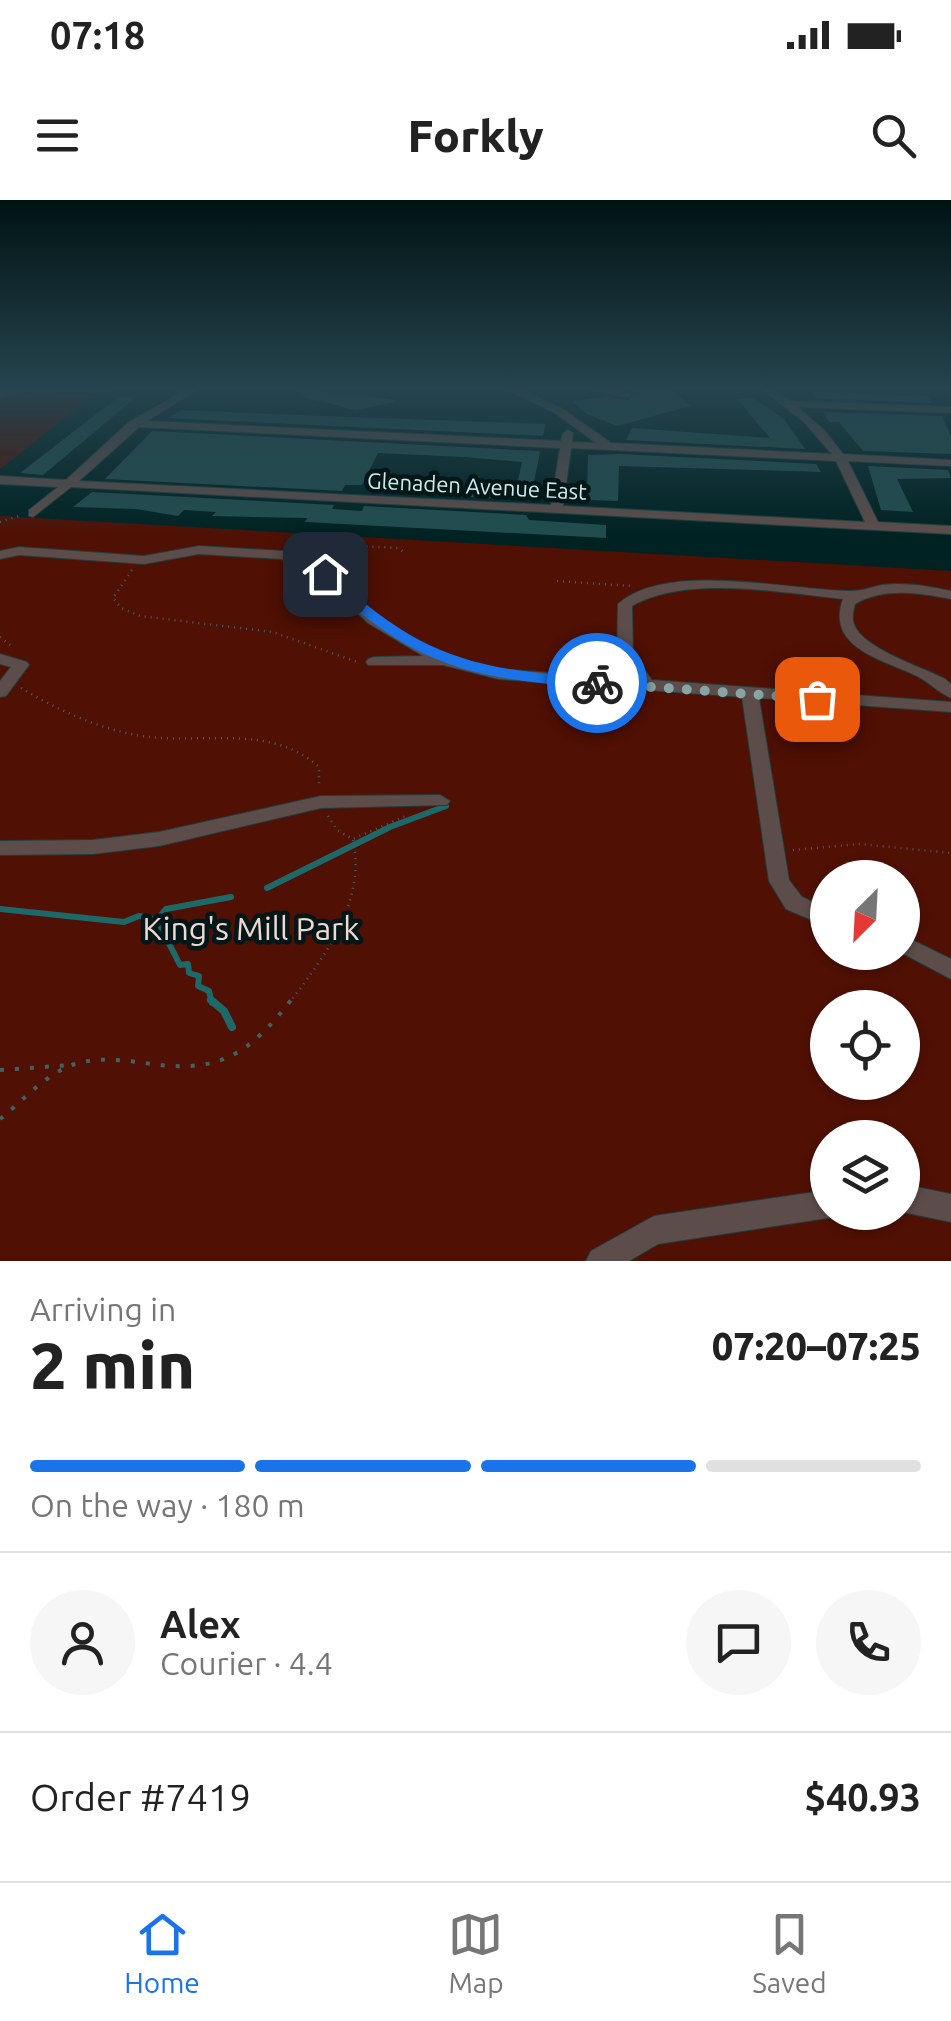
<!DOCTYPE html>
<meta charset="utf-8">
<style>
body{margin:0;font-family:Ubuntu,sans-serif;background:#f6f6f6;color:#222;height:100vh;display:flex;flex-direction:column;font-size:38px;white-space:nowrap}
*{box-sizing:border-box;margin:0}
p{font-size:32px;color:#767676}
.icon{flex:none;width:55px;height:55px;fill:none;stroke:currentColor;stroke-width:2;stroke-linecap:round;stroke-linejoin:round}
.map{position:relative;height:1061px;overflow:hidden}
.panel{display:flex;flex-direction:column;background:#fff;flex:1}
.panel>*{flex:none}
.needle{width:65px;rotate:204deg}
.controls{position:absolute;left:810px;top:660px;display:grid;gap:20px}
.controls a{display:grid;place-items:center;width:110px;height:110px;border-radius:50%;background:#fff;box-shadow:0 2px 8px #0004;font-size:50px}
.pin{position:absolute;display:grid;place-items:center;width:85px;height:85px;color:#fff;margin:-42px;border-radius:20px;box-shadow:0 5px 15px #0006}
.courier{position:absolute;display:grid;place-items:center;width:100px;height:100px;margin:-50px;border:8px solid #1a73e8;border-radius:50%;background:#fff;color:#222;box-shadow:0 2px 12px #0007}
.headline em{font-style:normal;font-weight:800}
.headline div{display:flex;flex-direction:column-reverse}
.headline{display:flex;align-items:center;justify-content:space-between;height:170px;padding:0 30px}
h1{font-size:65px;font-weight:800;line-height:75px}
.bar{display:grid;grid-template-columns:repeat(4,1fr);gap:15px 10px;align-content:center;height:120px;padding:0 30px}
.bar i{height:12px;border-radius:8px;background:#e0e0e0}
.bar .active{background:#1a73e8}
.bar p{grid-column:span 4}
.line{display:flex;align-items:center;gap:25px;padding:0 30px;border-top:2px solid #e0e0e0}
.line div{flex:1}
.round{display:grid;place-items:center;flex:none;width:105px;height:105px;border-radius:52px;background:#f6f6f6}
.status{display:flex;justify-content:space-between;align-items:center;height:70px;padding:0 50px;background:#fff;direction:ltr}
.status svg{height:28px;fill:currentColor}
header{display:flex;justify-content:space-between;align-items:center;height:130px;padding:0 30px;background:#fff;font-size:45px;font-weight:800}
.dock{display:flex;justify-content:space-around;align-items:center;height:140px;border-top:2px solid #e0e0e0;background:#fff;font-size:28px;color:#767676}
.dock a{display:grid;justify-items:center;gap:5px}
.dock .active{color:#1a73e8}
.map>svg:first-child{display:block}
.green{fill:#501004;fill-rule:evenodd}
.lines{fill:none;stroke-linecap:round;stroke-linejoin:round}
.stream-far1{stroke:#1d696a;stroke-width:6}
.stream{stroke:#1d696a;stroke-width:8}
.building{fill:#214d4e}
.minor-casing{stroke:#1e3e3e;stroke-width:2}
.path-far1{stroke:#426161;stroke-width:2.5;stroke-dasharray:1 5;stroke-linecap:butt}
.path{stroke:#426161;stroke-width:4;stroke-dasharray:4 11;stroke-linecap:butt}
.minor{fill:#5d4d4a;fill-rule:evenodd}
.route{fill:#1a73e8}
.done{stroke:#89a4a4;stroke-width:10;stroke-dasharray:0 18}
.labels{text-anchor:middle;stroke-width:9;stroke-linejoin:round;paint-order:stroke}
.far-street-label{font-size:22px;fill:#d3eaea;stroke:#021718}
.near-park-label{font-size:32px;fill:#f2d8d2;stroke:#021718}
</style>
<div class="status"><b>07:18</b><svg viewBox="0 0 49 12"><path d="M0 12V9h3v3zM5 12V6h3v6zM10 12V3h3v9zM15 12V0h3v12zM26 1h20v11H26zM47 4h2v5h-2z"/></svg></div>
<header><svg class="icon" aria-label="menu" viewBox="0 0 24 24"><path d="M4 6h16M4 12h16M4 18h16"/></svg>Forkly<svg class="icon" aria-label="search" viewBox="0 0 24 24"><circle cx="10" cy="10" r="6"/><path d="M15 15l6 6"/></svg></header>
<div class="map">
<svg width="951" height="1061" viewBox="0 0 951 1061">
<rect width="100%" height="100%" fill="#022"/>
<!-- green -->
<g class="green">
<polygon points="0,189 119,189 89,199 0,269"/>
<path d="M 0,316 L 951,371 L 951,1061 L 0,1061 ZM 828,678 L 902,678 L 902,752 L 828,752 ZM 828,808 L 902,808 L 902,882 L 828,882 ZM 828,938 L 902,938 L 902,1012 L 828,1012 Z"/>
</g>
<g class="lines">
<!-- stream-far1 -->
<g class="stream-far1">
<polyline points="267,688 390,627 446,606"/>
<polyline points="0,709 124,722 139,716 157,720 180,765 188,764 189,773 199,776 198,786 209,791 212,803"/>
<polyline points="157,720 166,709 231,697"/>
</g>
<!-- stream -->
<polyline class="stream" points="211,800 224,811 232,827"/>
</g>
<!-- building -->
<g class="building">
<polygon points="301,189 395,200 395,202 355,210 300,196"/>
<polygon points="626,189 672,189 690,206 617,226 587,214 572,201 606,197 629,200 635,192"/>
<polygon points="813,192 928,196 932,203 816,198"/>
<polygon points="118,197 135,198 43,275 20,273"/>
<polygon points="753,198 784,219 805,249 626,240 632,228 770,238 737,199"/>
<polygon points="182,210 271,214 546,224 543,236 167,218"/>
<polygon points="823,212 942,216 951,237 951,254 863,251 839,222 829,222"/>
<polygon points="152,231 539,251 540,253 530,300 371,292 378,277 516,289 522,262 464,257 378,253 362,285 345,285 342,291 105,279"/>
<polygon points="620,254 816,264 821,272 619,266 618,301 587,300 588,255"/>
<polygon points="868,266 948,270 951,278 897,279 913,312 881,310"/>
<polygon points="92,292 334,305 332,309 362,311 364,306 526,315 529,320 606,325 606,338 305,322 307,318 212,316 216,312 184,310 178,316 136,309 73,307"/>
</g>
<g class="lines">
<defs>
<g id="minor">
<polygon points="13,189 29,189 0,198 0,192"/>
<path d="M 33,189 L 59,189 C 53,194 39,194 33,189 Z"/>
<path d="M 187,189 L 199,189 L 147,221 L 561,241 L 563,233 L 568,230 L 573,233 L 572,242 L 596,243 L 555,213 L 506,189 L 519,189 L 563,209 L 611,243 L 832,254 L 804,222 L 762,189 L 773,189 L 790,201 L 951,207 L 951,213 L 798,207 L 825,231 L 843,254 L 951,260 L 951,266 L 848,261 L 878,322 L 951,326 L 951,334 L 71,287 L 33,317 L 29,316 L 29,310 L 58,287 L 0,284 L 0,276 L 66,280 L 129,222 ZM 139,227 L 560,248 L 551,305 L 79,281 ZM 571,248 L 836,261 L 865,322 L 563,306 Z"/>
<polygon points="584,189 610,189 632,194 627,197"/>
<path d="M 199,346 L 283,351 L 324,367 L 378,417 L 408,437 L 450,457 L 498,469 L 635,479 L 617,454 L 618,404 C 667,360 790,391 852,391 C 862,391 872,387 882,385 C 905,382 928,386 951,391 L 951,399 C 919,393 884,387 855,404 C 854,409 852,415 853,420 C 856,447 923,467 945,479 L 951,484 L 951,498 C 939,493 929,482 917,476 C 884,460 825,448 843,399 C 782,393 687,374 632,406 L 633,454 L 652,480 L 951,502 L 951,512 L 759,498 L 789,680 L 802,697 L 828,709 L 828,727 L 786,709 L 769,681 L 742,497 L 498,479 L 443,465 L 368,465 L 366,462 L 368,459 L 374,457 L 423,456 L 368,423 L 314,373 L 281,359 L 199,354 L 144,364 L 19,355 L 0,359 L 0,351 L 19,347 L 144,356 Z"/>
<polygon points="0,454 27,462 29,465 6,496 0,497 0,481 11,467 0,464"/>
<polygon points="440,595 450,601 447,605 321,608 159,646 93,654 0,655 0,641 93,640 159,632 321,596"/>
<polygon points="902,735 951,759 951,779 900,752 902,752"/>
<polygon points="902,984 951,994 951,1022 902,1012"/>
<polygon points="828,990 828,1012 839,1012 828,1018 658,1044 629,1061 586,1061 591,1051 654,1016"/>
</g>
</defs>
<!-- minor casing -->
<use href="#minor" class="minor-casing"/>
<!-- path-far1 -->
<g class="path-far1">
<polyline points="0,322 22,315"/>
<polyline points="324,357 328,349 341,345 398,348 405,353"/>
<polyline points="132,370 113,398 121,408 140,416 273,432 357,462"/>
<polyline points="557,381 631,386"/>
<polyline points="0,437 14,448"/>
<path d="M 21,488 C 58,510 99,529 142,536 C 201,545 271,523 319,567 L 319,588"/>
<polyline points="328,616 337,630 353,639 408,615"/>
<polyline points="793,650 860,644 951,653"/>
<path d="M 289,803 C 326,755 366,702 353,639"/>
</g>
<!-- path -->
<g class="path">
<polyline points="0,870 72,865"/>
<path d="M 0,919 C 23,901 46,873 75,864 C 98,857 122,860 145,863 C 217,874 247,857 291,800"/>
</g>
<!-- minor -->
<use href="#minor" class="minor"/>
</g>
<!-- sky -->
<linearGradient id="sky" x2="0" y2="1"><stop stop-color="#001313"/><stop offset="0.56" stop-color="#26444f"/><stop offset="1" stop-color="#26444f" stop-opacity="0"/></linearGradient>
<rect width="951" height="337" fill="url(#sky)"/>
<!-- route -->
<path class="route" d="M 320,372 L 329,372 C 421,458 474,470 597,478 L 605,483 L 597,488 C 471,479 413,467 320,377 Z"/>
<g class="lines">
<!-- done -->
<polyline class="done" points="597,483 817,499"/>
</g>
<g class="labels">
<!-- far-street labels -->
<g class="far-street-label">
<text transform="translate(477 286) rotate(3)" y="8">Glenaden Avenue East</text>
</g>
<!-- near-park labels -->
<g class="near-park-label">
<text x="251" y="740">King's Mill Park</text>
</g>
</g>
</svg>
<div class="controls">
<a><svg class="needle" viewBox="-14 -14 28 28"><path d="M0-13l5 13h-10z" fill="#e53935"/><path d="M0 13l5-13h-10z" fill="#767676"/></svg></a>
<a><svg class="icon" aria-label="locate" viewBox="0 0 24 24"><circle cx="12" cy="12" r="6"/><path d="M12 2v4M12 18v4M2 12h4M18 12h4"/></svg></a>
<a><svg class="icon" aria-label="layers" viewBox="0 0 24 24"><path d="M12 4l9 5-9 5-9-5zM3 14l9 5 9-5"/></svg></a>
</div>
<div class="pin" style="left:817px;top:499px;background:#ea580c"><svg class="icon" aria-label="bag" viewBox="0 0 24 24"><path d="M5 8h14l-1 12H6zM9 8a3 3 0 0 1 6 0"/></svg></div>
<div class="pin" style="left:325px;top:374px;background:#1f2937"><svg class="icon" aria-label="home" viewBox="0 0 24 24"><path d="M3 11l9-7 9 7M6 9v11h12V9"/></svg></div>
<div class="courier" style="left:597px;top:483px"><svg class="icon" aria-label="bike" viewBox="0 0 24 24"><circle cx="6" cy="16" r="4"/><circle cx="18" cy="16" r="4"/><path d="M6 16l4-8h5l3 8M10 8l3 8H6M13 5h3"/></svg></div>
</div>
<section class="panel">
<div class="headline"><div><h1>2 min</h1><p>Arriving in</p></div><em>07:20–07:25</em></div>
<div class="bar"><i class="active"></i><i class="active"></i><i class="active"></i><i></i><p>On the way · 180 m</p></div>
<div class="line" style="height:180px"><a class="round"><svg class="icon" aria-label="person" viewBox="0 0 24 24"><circle cx="12" cy="8" r="4"/><path d="M4 21q1-7 8-7t8 7"/></svg></a><div><b>Alex</b><p>Courier · 4.4</p></div><a class="round"><svg class="icon" aria-label="chat" viewBox="0 0 24 24"><path d="M4 5h16v11H9l-5 4z"/></svg></a><a class="round"><svg class="icon" aria-label="phone" viewBox="0 0 24 24"><path d="M5 4h4l2 5-3 2q2 4 5 5l2-3 5 2v4C11 20 4 13 5 4z"/></svg></a></div>
<div class="line" style="height:130px"><div>Order #7419</div><b>$40.93</b></div>
</section>
<nav class="dock">
<a class="active"><svg class="icon" aria-label="home" viewBox="0 0 24 24"><path d="M3 11l9-7 9 7M6 9v11h12V9"/></svg>Home</a>
<a><svg class="icon" aria-label="map" viewBox="0 0 24 24"><path d="M3 6l6-2 6 2 6-2v14l-6 2-6-2-6 2zM9 4v14M15 6v14"/></svg>Map</a>
<a><svg class="icon" aria-label="saved" viewBox="0 0 24 24"><path d="M7 4h10v16l-5-4-5 4z"/></svg>Saved</a>
</nav>
